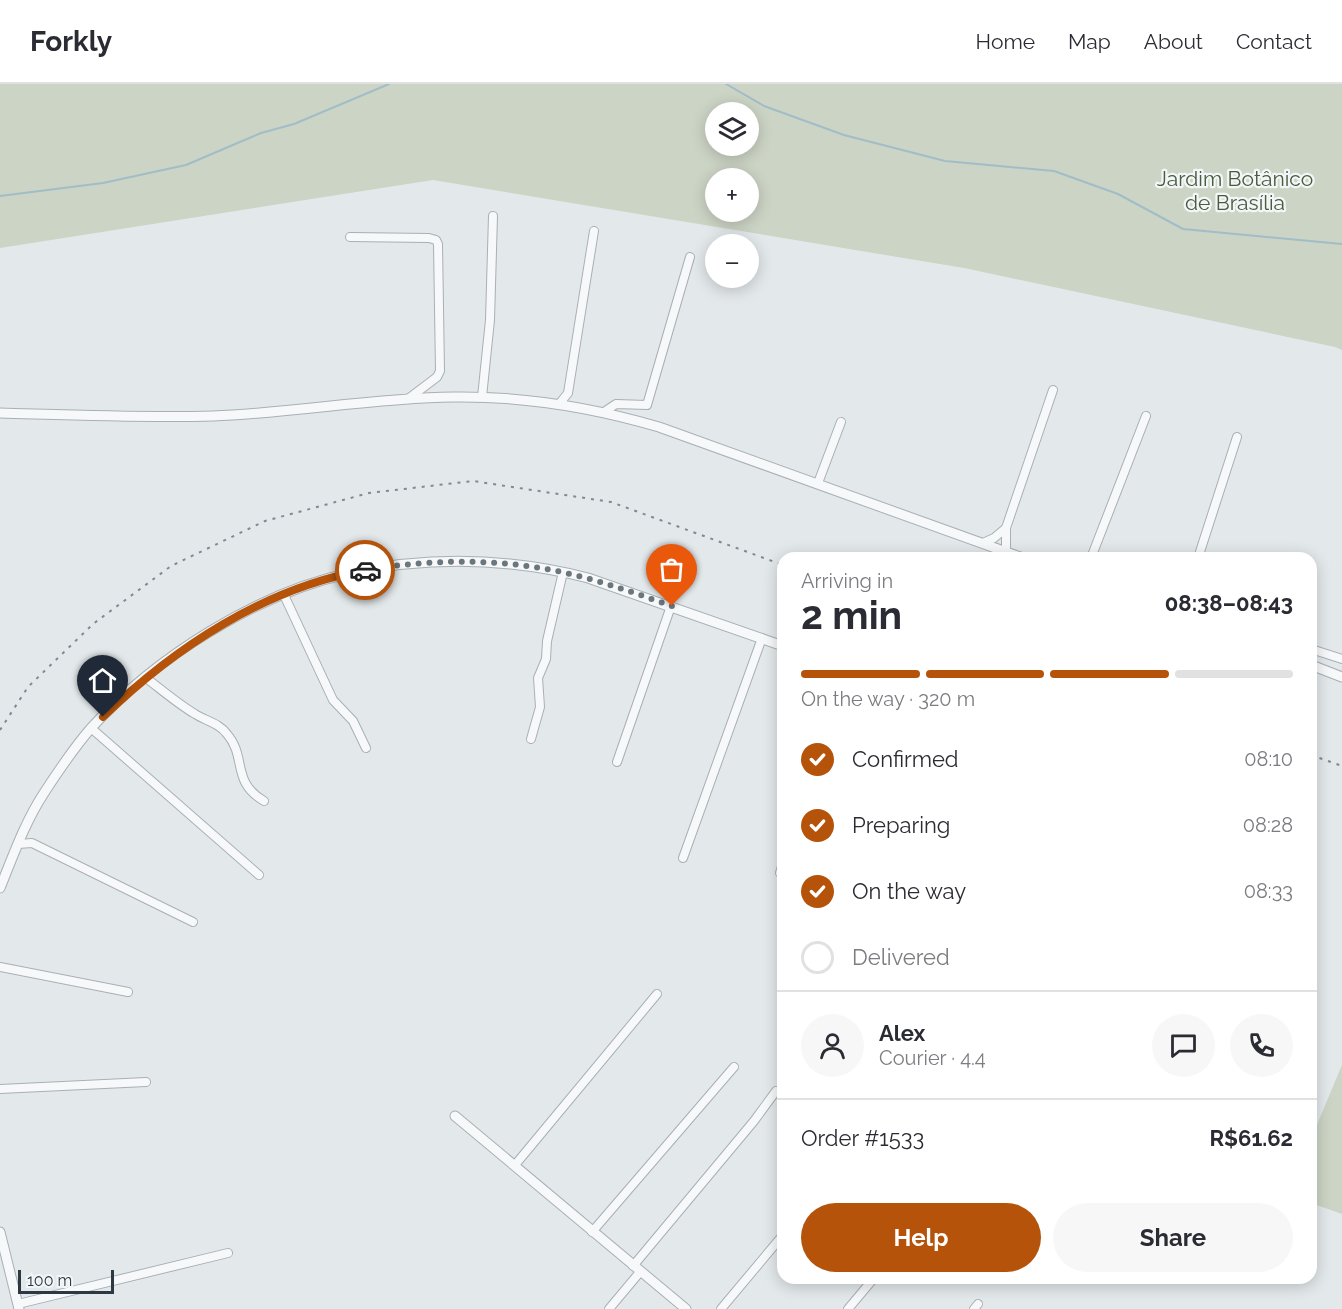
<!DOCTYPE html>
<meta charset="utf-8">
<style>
body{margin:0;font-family:Raleway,sans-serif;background:#f7f7f7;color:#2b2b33;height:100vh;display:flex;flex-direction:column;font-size:22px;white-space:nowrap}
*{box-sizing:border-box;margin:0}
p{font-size:20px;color:#7c7c81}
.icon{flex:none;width:33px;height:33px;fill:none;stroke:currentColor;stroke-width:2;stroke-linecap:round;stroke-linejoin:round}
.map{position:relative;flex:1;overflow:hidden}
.sheet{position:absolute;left:777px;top:468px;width:540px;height:732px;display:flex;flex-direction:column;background:#fff;border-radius:18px;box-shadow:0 3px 15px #0003}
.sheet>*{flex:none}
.tools{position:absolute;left:705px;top:18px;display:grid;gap:12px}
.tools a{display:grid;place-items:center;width:54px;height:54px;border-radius:50%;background:#fff;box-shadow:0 3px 15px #0003;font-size:30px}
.scale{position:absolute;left:18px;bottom:15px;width:96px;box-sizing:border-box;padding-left:6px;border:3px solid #2c3942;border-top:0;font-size:16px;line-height:21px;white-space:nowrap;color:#2c3942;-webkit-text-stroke:4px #f3f6f8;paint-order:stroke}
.pin{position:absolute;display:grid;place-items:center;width:51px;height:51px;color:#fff;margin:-62px -26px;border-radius:50% 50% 50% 0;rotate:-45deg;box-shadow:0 0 6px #0007}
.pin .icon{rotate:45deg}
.courier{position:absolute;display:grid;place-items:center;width:60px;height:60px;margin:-30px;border:4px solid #b45309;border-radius:50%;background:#fff;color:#222;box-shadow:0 2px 8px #0007}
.head em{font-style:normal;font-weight:700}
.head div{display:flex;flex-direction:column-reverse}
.head{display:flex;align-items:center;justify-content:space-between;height:102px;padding:0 24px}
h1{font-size:39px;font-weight:700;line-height:45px}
.bar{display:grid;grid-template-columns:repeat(4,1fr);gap:9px 6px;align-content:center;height:72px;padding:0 24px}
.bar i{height:8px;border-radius:4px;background:#e1e1e2}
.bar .active{background:#b45309}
.bar p{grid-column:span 4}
.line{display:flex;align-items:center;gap:15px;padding:0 24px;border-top:2px solid #e1e1e2}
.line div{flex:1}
.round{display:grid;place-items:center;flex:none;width:63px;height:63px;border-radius:32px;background:#f7f7f7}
ol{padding:0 24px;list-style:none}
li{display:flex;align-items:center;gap:18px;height:66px}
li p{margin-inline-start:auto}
li .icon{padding:6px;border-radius:50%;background:#b45309;color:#fff;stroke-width:4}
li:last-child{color:#7c7c81}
li i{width:33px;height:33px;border:3px solid #e1e1e2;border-radius:50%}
.button{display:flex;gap:12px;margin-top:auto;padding:12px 24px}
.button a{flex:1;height:69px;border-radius:36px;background:#b45309;color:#fff;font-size:24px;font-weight:700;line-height:69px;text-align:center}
.button a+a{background:#f7f7f7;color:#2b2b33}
header{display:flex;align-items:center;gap:36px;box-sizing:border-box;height:84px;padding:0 30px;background:#fff;border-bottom:2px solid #e1e1e2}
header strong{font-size:28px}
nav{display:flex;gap:33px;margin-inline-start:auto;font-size:21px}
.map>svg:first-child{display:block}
.green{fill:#ccd4c5;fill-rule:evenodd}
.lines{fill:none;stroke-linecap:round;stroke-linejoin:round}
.stream{stroke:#a1bdc8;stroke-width:2}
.minor-casing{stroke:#a8b0b5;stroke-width:10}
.tertiary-casing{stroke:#a8b0b5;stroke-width:11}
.minor{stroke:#f6f8f9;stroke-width:8}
.tertiary{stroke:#f6f8f9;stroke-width:9}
.rail{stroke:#7e8b93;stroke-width:2;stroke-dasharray:3 6;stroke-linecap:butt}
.done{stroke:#6c767d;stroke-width:6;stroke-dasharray:0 10.8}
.route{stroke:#b45309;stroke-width:8}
.labels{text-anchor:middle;stroke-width:4.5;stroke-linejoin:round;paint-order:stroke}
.park-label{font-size:21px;fill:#495d3a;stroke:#f3f6f8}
</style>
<header>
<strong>Forkly</strong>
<nav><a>Home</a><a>Map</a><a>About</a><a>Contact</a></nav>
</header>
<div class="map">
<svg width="1342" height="1225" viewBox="0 0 1342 1225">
<rect width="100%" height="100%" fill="#e3e8eb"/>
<!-- green -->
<g class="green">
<path d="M 0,0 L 1342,0 L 1342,266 L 1335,263 L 964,184 L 433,96 L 0,164 ZM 716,28 L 748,28 L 748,62 L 716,62 ZM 716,94 L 748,94 L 748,128 L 716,128 Z"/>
<polygon points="1342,981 1342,1130 1311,1119 1311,1055"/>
</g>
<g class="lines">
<!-- stream -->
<g class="stream">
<polyline points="726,0 764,22 844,51 945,77 1054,87 1118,110 1183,145 1342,160"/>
<polyline points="0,112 103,99 186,81 261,49 294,40 389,0"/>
</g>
<defs>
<g id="minor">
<polyline points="350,153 429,154 436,156 438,160 440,287 437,293 408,315"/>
<polyline points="482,313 490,236 493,132"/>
<polyline points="560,319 568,309 594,147"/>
<polyline points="604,328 616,320 647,321 690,173"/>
<polyline points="818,399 841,338"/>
<polyline points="983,459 994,454 1006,444"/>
<polyline points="1006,468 1006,444 1053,306"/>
<polyline points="1091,474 1146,332"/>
<polyline points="1198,474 1237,353"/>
<polyline points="284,511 333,616 353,637 366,664"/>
<polyline points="1311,565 1342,575"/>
<path d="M 146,594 C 162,606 178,620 195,630 C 206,637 219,639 227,650 C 247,673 231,698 264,717"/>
<polyline points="91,644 259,791"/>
<polyline points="531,655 540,623 538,594 546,575 547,557 563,488"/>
<polyline points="617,678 671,522"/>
<polyline points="18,760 32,759 193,838"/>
<polyline points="683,774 762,554"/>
<polyline points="780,789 783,779"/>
<polyline points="0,883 128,908"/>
<polyline points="0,1005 146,998"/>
<polyline points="515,1081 657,910"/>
<polyline points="592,1148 734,983"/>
<polyline points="633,1182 754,1037 776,1007"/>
<polyline points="18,1220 228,1169"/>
<polyline points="609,1225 640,1188"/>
<polyline points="721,1225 783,1151"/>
<polyline points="848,1225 874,1194"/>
<polyline points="974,1225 978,1220"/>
</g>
<g id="tertiary">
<path d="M 0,329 C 71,331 143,334 213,332 C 293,329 373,314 453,313 C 524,312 591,323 659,343 L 1023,474"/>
<polyline points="1311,581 1342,593"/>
<path d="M 0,804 C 13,772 25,738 44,709 C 57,689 76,661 92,643 C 156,573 257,509 350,489 C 429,472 510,474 588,494 L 783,562"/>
<polyline points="455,1032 686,1225"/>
<polyline points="0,1148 19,1225"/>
</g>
</defs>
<!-- minor casing -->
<use href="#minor" class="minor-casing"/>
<!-- tertiary casing -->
<use href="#tertiary" class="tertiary-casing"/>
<!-- minor -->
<use href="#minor" class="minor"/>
<!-- tertiary -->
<use href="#tertiary" class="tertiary"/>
<!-- rail -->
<g class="rail">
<polyline points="0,646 28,603 93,540 171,482 265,437 369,409 473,397 611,418 783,481"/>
<polyline points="1311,671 1342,682"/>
</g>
</g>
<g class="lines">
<!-- done -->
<path class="done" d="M 365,486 C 432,475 500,474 566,489 C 602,497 637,510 672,522"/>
<!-- route -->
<path class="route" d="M 103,633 C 175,563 265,504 365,486"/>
</g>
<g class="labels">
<!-- park labels -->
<g class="park-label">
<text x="1235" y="102">Jardim Botânico<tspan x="1235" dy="24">de Brasília</tspan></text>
</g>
</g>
</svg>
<div class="tools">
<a><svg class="icon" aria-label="layers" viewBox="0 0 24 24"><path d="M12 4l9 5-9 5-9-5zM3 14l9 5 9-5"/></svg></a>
<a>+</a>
<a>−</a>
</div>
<div class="scale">100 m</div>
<div class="pin" style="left:672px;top:522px;background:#ea580c"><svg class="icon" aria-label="bag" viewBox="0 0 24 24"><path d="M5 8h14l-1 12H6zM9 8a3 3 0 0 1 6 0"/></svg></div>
<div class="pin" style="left:103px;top:633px;background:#1f2937"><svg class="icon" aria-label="home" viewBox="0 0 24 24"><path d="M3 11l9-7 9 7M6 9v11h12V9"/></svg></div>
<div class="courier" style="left:365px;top:486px"><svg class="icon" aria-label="car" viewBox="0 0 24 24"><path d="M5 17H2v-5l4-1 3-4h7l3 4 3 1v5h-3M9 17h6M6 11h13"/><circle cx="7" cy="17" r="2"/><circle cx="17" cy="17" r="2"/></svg></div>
<section class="sheet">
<div class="head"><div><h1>2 min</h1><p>Arriving in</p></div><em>08:38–08:43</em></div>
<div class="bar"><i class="active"></i><i class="active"></i><i class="active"></i><i></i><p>On the way · 320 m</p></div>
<ol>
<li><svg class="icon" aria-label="check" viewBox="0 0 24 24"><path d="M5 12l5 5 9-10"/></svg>Confirmed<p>08:10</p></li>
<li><svg class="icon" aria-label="check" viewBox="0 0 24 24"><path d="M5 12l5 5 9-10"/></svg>Preparing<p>08:28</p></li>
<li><svg class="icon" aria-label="check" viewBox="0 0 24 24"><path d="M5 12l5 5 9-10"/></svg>On the way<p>08:33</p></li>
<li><i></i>Delivered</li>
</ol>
<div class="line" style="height:108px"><a class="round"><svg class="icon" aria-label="person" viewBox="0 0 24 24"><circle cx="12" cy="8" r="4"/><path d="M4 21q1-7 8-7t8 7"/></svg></a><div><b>Alex</b><p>Courier · 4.4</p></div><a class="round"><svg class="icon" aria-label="chat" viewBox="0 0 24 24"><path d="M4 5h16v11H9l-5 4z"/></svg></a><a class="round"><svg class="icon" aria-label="phone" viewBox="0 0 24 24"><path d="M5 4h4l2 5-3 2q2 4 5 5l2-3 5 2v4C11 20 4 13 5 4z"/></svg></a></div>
<div class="line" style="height:78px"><div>Order #1533</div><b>R$61.62</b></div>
<div class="button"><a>Help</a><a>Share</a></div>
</section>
</div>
